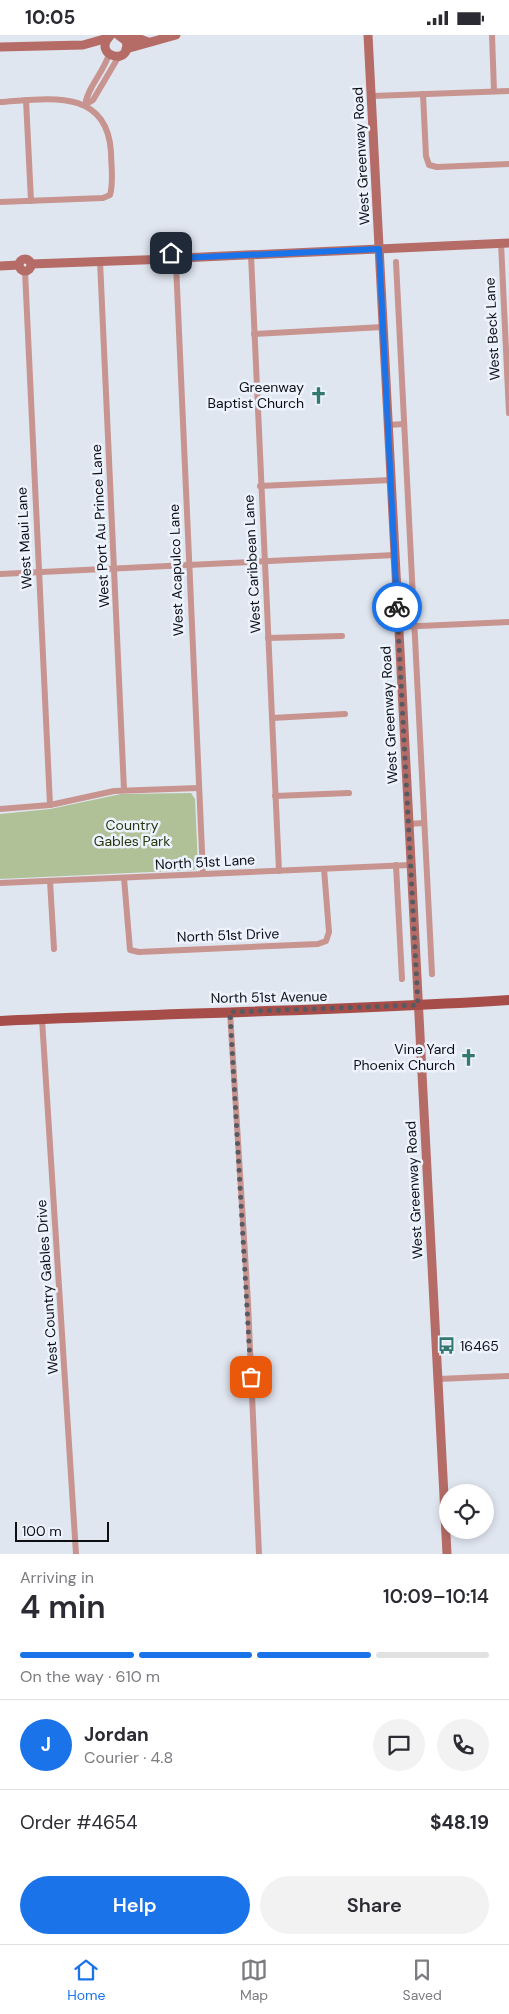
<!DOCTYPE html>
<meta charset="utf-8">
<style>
body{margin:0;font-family:"DM Sans",sans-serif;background:#f2f2f3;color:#2b2b33;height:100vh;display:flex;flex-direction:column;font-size:19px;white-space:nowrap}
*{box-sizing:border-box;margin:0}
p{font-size:16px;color:#7c7c81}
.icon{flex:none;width:28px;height:28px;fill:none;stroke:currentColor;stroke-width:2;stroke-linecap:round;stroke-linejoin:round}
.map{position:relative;height:1519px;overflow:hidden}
.side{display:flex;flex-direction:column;background:#fff;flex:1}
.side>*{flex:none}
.controls{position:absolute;left:439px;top:1449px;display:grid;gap:10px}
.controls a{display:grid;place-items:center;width:55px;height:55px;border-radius:50%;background:#fff;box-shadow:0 2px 8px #0003;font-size:25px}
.scale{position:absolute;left:15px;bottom:12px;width:94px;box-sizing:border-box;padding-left:5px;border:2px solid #0d0f13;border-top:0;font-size:14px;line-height:18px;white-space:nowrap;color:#0d0f13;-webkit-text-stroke:4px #edf3fe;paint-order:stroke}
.pin{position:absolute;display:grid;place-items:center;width:42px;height:42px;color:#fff;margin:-21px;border-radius:10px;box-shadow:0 2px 8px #0006}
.courier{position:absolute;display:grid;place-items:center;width:50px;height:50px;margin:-25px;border:4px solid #1a73e8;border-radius:50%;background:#fff;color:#222;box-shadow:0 1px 6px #0007}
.head em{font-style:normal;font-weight:600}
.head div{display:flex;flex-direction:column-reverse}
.head{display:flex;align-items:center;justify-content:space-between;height:85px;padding:0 20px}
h1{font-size:32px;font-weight:600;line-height:38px}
.bar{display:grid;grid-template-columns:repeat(4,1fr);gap:8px 5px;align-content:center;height:60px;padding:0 20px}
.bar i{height:6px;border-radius:4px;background:#e1e1e2}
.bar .selected{background:#1a73e8}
.bar p{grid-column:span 4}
.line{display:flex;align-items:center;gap:12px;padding:0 20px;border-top:1px solid #e1e1e2}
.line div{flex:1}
.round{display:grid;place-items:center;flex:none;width:52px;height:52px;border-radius:26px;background:#f2f2f3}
.primary-button{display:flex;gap:10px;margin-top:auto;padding:10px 20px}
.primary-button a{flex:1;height:58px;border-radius:30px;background:#1a73e8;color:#fff;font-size:20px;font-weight:600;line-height:58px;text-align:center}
.primary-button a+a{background:#f2f2f3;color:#2b2b33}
.status{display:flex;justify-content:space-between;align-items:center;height:35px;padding:0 25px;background:#fff;direction:ltr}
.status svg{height:14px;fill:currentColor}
.tabs{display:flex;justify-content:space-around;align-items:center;height:70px;border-top:1px solid #e1e1e2;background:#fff;font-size:14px;color:#7c7c81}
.tabs a{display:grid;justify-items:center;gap:2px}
.tabs .selected{color:#1a73e8}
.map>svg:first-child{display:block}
.green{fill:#b0c198}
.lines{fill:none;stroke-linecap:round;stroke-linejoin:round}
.street{stroke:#c89490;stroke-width:6}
.secondary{stroke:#b56c67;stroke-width:9}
.primary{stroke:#a64d49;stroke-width:10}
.done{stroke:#575a60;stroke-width:5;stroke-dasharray:0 9}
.route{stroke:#1a73e8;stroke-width:6}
.labels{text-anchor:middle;stroke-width:5;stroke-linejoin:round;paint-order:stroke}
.street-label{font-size:14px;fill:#0d0f13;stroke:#edf3fe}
.poi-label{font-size:14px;fill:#0d0f13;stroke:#edf3fe;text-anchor:end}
.park-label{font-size:14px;fill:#28360c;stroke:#edf3fe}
</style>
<div class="status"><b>10:05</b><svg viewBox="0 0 49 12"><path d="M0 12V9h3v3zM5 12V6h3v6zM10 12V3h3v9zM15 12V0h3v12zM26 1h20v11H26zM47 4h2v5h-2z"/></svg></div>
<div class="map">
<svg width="509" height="1519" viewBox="0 0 509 1519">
<rect width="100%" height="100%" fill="#e0e6f0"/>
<!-- green -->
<polygon class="green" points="191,758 195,764 198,831 194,835 0,844 0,779 50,774 121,759"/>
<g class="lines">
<!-- street -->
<g class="street">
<polyline points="492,0 494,56"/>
<polyline points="423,59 426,121 429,130 437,132 509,129"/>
<polyline points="372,61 509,56"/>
<polyline points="26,65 31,166"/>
<path d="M 0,67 C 47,64 107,52 111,117 C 111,131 114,146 110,160 L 103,163 L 0,167"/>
<polyline points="85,70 93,65 119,21"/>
<path d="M 85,70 C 88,51 104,37 109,19"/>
<polyline points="501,208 509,378"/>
<polyline points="251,220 279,836"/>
<polyline points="100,226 124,755"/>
<polyline points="396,227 432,939"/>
<polyline points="176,229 203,839"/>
<polyline points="25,236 50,770"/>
<polyline points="254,299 383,292"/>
<polyline points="388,390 404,389"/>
<polyline points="260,451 391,445"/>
<polyline points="0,539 395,520"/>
<polyline points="398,592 509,587"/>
<polyline points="268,603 342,601"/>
<polyline points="272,683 345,679"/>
<polyline points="275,761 349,758"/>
<polyline points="0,774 50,770 114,756 198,753"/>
<polyline points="408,789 424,788"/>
<polyline points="396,830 402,944"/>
<polyline points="124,843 130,915 139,917 318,909 326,906 329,897 324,834"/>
<polyline points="50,846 54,914"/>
<polyline points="0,848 410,830"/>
<polyline points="230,977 248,1268 259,1519"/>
<polyline points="42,984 76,1519"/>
<polyline points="438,1344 509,1341"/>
</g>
<!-- secondary -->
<g class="secondary">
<polyline points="368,0 447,1519"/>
<path d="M 110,1 C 91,21 133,32 126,6 L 118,0"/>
<polyline points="125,4 140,4 148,7"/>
<polyline points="0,12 83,10 108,3"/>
<polyline points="126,14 176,0"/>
<circle cx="175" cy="223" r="6"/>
<polyline points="181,223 509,208"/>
<circle cx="25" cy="230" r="6"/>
<polyline points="31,229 169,224"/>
<polyline points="0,231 19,230"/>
</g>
<!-- primary -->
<path class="primary" d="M 0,986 C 170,978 339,976 509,965"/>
</g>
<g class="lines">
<!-- done -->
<polyline class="done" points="251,1342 230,977 418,970 397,572"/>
<!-- route -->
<polyline class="route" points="171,218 179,218 181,223 379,214 397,572"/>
</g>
<!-- icons -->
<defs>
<symbol id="church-bare" viewBox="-9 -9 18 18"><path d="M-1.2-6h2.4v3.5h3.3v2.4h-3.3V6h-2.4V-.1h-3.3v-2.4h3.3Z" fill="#33796f" stroke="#edf3fe" stroke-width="2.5" paint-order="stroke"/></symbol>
<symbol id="bus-bare" viewBox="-9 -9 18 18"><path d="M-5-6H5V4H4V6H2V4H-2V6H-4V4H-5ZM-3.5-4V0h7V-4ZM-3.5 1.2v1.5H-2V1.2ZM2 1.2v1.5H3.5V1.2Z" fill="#33796f" stroke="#edf3fe" stroke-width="2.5" paint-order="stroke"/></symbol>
</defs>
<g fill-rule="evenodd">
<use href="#church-bare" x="306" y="348" width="25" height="25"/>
<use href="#church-bare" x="456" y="1010" width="25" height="25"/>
<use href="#bus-bare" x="434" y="1298" width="25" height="25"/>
</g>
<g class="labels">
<!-- street labels -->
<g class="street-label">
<text transform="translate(361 121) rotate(-93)" y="5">West Greenway Road</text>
<text transform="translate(492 294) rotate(-93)" y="5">West Beck Lane</text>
<text transform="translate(100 491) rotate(-93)" y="5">West Port Au Prince Lane</text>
<text transform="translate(24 503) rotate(-93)" y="5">West Maui Lane</text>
<text transform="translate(252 529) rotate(-93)" y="5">West Caribbean Lane</text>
<text transform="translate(176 535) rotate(-92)" y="5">West Acapulco Lane</text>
<text transform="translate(389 680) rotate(-93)" y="5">West Greenway Road</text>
<text transform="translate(205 827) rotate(-3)" y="5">North 51st Lane</text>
<text transform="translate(228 900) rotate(-2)" y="5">North 51st Drive</text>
<text transform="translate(269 962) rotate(-1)" y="5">North 51st Avenue</text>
<text transform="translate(414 1155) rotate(-93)" y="5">West Greenway Road</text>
<text transform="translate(47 1252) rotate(-94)" y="5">West Country Gables Drive</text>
</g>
<!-- poi labels -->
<g class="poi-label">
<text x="304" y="357">Greenway<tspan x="304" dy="16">Baptist Church</tspan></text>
<text x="455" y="1019">Vine Yard<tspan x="455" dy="16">Phoenix Church</tspan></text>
<text x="460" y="1316" text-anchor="start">16465</text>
</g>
<!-- park labels -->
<g class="park-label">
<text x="132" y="795">Country<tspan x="132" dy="16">Gables Park</tspan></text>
</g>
</g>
</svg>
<div class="controls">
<a><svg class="icon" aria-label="locate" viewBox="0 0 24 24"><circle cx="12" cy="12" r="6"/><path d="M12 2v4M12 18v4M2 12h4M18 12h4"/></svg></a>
</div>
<div class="scale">100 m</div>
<div class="pin" style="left:251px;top:1342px;background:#ea580c"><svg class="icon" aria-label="bag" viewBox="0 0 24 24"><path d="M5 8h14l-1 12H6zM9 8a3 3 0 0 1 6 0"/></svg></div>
<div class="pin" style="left:171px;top:218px;background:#1f2937"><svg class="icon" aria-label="home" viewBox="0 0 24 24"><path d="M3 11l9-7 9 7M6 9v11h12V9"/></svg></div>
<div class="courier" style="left:397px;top:572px"><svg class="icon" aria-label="bike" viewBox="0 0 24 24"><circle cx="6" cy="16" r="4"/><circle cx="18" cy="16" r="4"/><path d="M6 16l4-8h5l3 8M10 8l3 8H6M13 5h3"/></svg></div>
</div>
<section class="side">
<div class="head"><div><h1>4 min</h1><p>Arriving in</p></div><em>10:09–10:14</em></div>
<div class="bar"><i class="selected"></i><i class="selected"></i><i class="selected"></i><i></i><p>On the way · 610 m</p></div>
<div class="line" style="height:90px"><b class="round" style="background:#1a73e8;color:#fff">J</b><div><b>Jordan</b><p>Courier · 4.8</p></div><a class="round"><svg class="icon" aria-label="chat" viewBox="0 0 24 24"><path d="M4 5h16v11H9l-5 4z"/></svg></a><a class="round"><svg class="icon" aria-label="phone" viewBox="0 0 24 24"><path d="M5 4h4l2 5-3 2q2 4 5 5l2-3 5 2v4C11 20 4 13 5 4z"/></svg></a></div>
<div class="line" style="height:65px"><div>Order #4654</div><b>$48.19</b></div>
<div class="primary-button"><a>Help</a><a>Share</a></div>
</section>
<nav class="tabs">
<a class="selected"><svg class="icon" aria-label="home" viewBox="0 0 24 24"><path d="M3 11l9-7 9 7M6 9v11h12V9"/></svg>Home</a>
<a><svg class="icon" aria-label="map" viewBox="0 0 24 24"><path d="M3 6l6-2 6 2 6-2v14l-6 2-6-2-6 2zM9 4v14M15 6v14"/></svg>Map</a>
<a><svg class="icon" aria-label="saved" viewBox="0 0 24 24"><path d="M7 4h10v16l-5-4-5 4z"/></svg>Saved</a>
</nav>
